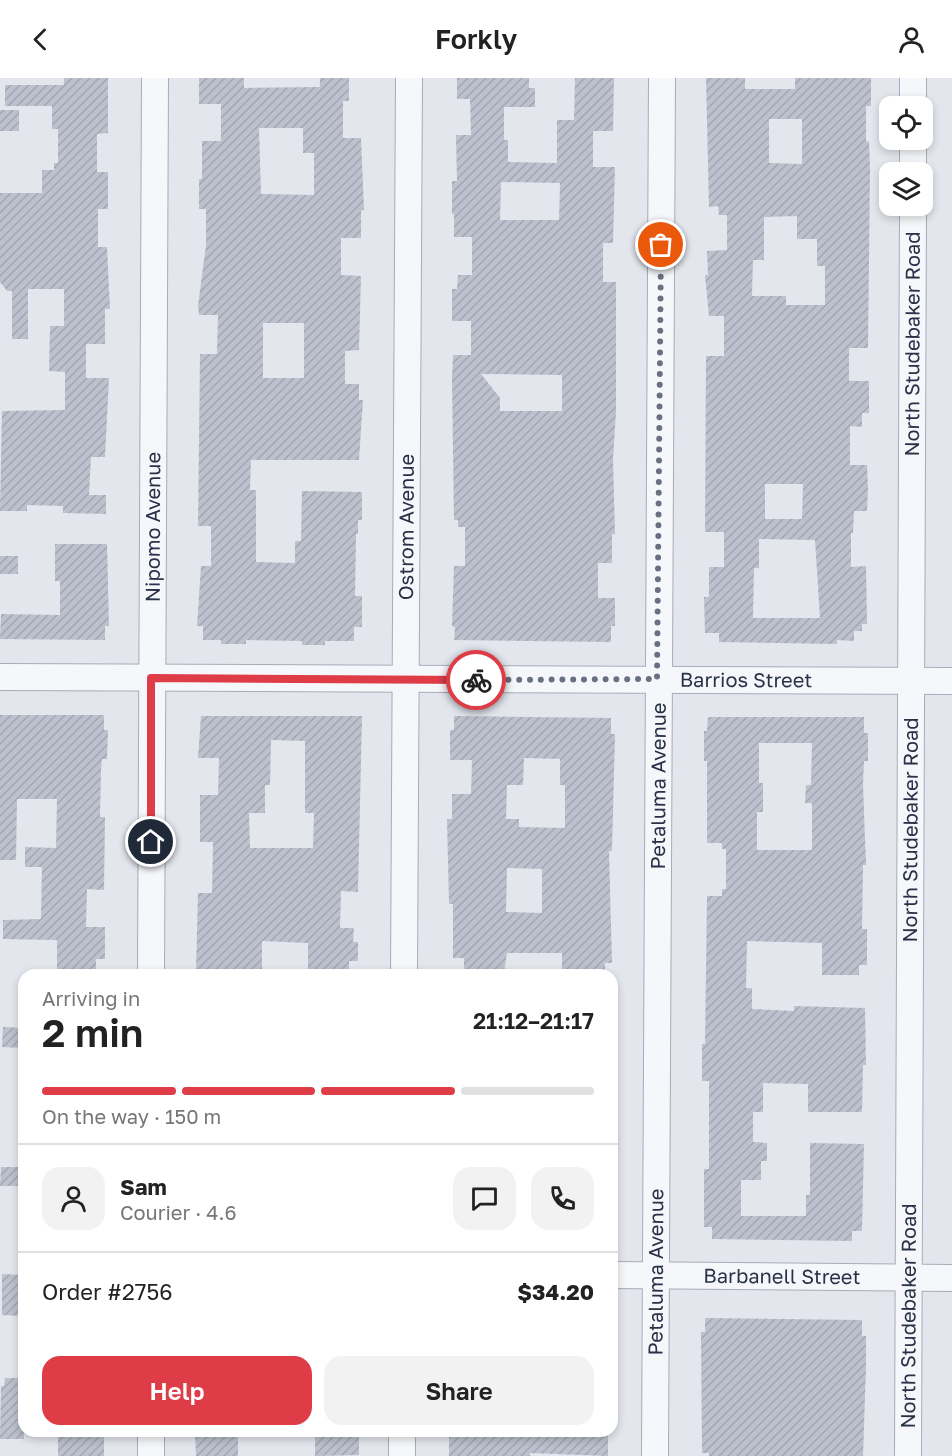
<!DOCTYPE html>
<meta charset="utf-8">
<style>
body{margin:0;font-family:"Golos Text",sans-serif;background:#f2f2f2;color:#222;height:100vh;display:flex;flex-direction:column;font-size:22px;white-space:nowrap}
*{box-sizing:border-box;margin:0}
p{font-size:20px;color:#767676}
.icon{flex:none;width:33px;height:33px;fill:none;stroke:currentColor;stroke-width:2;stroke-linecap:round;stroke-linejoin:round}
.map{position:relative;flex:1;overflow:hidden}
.side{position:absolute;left:18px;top:891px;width:600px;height:468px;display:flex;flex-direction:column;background:#fff;border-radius:18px;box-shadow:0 3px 9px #0003}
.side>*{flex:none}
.controls{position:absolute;left:879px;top:18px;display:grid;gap:12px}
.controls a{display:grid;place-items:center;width:54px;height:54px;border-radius:12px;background:#fff;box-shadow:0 3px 9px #0003;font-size:30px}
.pin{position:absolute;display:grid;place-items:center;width:51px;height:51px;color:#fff;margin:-26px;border:3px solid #fff;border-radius:50%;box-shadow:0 2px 6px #0007}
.courier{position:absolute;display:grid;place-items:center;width:60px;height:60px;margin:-30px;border:4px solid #de3c47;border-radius:50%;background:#fff;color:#222;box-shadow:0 2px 8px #0007}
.head em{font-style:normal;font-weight:600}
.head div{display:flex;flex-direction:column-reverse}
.head{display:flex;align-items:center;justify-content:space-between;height:102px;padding:0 24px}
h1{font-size:39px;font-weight:600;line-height:45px}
.bar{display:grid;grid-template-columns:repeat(4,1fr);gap:9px 6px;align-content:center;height:72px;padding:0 24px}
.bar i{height:8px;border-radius:4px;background:#e0e0e0}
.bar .current{background:#de3c47}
.bar p{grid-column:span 4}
.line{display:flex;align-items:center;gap:15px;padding:0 24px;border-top:2px solid #e0e0e0}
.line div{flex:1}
.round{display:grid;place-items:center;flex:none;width:63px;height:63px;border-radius:18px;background:#f2f2f2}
.cta{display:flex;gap:12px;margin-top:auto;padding:12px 24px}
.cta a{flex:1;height:69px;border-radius:18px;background:#de3c47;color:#fff;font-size:24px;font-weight:600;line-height:69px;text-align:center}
.cta a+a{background:#f2f2f2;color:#222}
header{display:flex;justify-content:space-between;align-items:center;height:78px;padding:0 24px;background:#fff;font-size:27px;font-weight:600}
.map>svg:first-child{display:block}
.building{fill:url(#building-hatch);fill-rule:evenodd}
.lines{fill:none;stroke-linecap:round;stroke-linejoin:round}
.street-casing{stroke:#a7acb8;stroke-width:28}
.street{stroke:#f6f7fa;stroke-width:26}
.done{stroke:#697081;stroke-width:6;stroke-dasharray:0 10.8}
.route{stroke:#de3c47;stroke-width:8}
.labels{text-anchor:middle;stroke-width:4.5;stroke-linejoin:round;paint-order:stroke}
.street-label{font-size:20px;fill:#283147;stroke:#f3f5f9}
</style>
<header><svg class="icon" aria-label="back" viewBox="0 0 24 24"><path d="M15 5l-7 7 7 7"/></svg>Forkly<svg class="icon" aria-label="person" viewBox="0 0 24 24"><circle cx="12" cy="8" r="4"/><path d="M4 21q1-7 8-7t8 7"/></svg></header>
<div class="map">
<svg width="952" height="1378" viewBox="0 0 952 1378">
<defs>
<pattern id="building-hatch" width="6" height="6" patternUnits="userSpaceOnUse" patternTransform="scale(1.5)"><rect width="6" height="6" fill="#bcc1cd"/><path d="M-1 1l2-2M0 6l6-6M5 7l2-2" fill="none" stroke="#a2a6b1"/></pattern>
</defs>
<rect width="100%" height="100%" fill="#e3e6ed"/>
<!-- building -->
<g class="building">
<polygon points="64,0 108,0 108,55 97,56 97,94 108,94 108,131 98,131 98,169 107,169 110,231 105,231 105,266 86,266 86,300 109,300 105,379 91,379 89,417 106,417 106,436 63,435 63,428 27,427 27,433 0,433 2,333 65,332 65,294 49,293 50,248 64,248 64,211 28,211 28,261 12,261 12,213 7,213 0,204 0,115 42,115 42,92 54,92 54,85 58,85 58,51 52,51 52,28 5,28 5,7 64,7"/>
<path d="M 199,0 L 244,0 L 244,10 L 320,9 L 320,0 L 349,0 L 349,23 L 343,23 L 343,60 L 361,60 L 364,132 L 361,132 L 361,160 L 341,160 L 341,197 L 361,198 L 359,272 L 345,273 L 345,306 L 359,306 L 359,322 L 363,322 L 359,382 L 251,382 L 250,412 L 256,412 L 256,484 L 295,485 L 295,463 L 301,463 L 302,413 L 362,414 L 362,442 L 358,442 L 358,456 L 356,456 L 355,518 L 362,518 L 362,549 L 354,549 L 354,563 L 325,563 L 325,567 L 302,567 L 302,563 L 246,562 L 246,566 L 221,566 L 221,562 L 203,562 L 203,548 L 197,548 L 201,488 L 211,488 L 211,448 L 198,448 L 200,276 L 217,276 L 218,237 L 199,237 L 198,228 L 206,167 L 206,131 L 199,131 L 199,101 L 202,101 L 202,63 L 221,63 L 221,26 L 199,26 ZM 259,50 L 303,50 L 303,75 L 314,75 L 314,117 L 261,116 ZM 263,245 L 304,245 L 304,300 L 263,300 Z"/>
<path d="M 457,0 L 529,0 L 529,10 L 535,10 L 535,29 L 504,29 L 504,62 L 508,62 L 508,84 L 557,85 L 557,42 L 574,42 L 575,0 L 614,0 L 613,53 L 593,53 L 593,89 L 615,89 L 613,165 L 603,165 L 603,204 L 616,204 L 616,334 L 613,381 L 615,456 L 612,456 L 612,485 L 598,485 L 598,520 L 615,520 L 615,548 L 611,548 L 611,564 L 454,562 L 455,549 L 452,548 L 454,488 L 465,488 L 465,449 L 458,449 L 458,442 L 454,442 L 452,301 L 453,277 L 471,277 L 471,243 L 452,243 L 452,211 L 457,211 L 458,197 L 472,197 L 472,159 L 454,159 L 454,136 L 452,136 L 452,103 L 457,103 L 456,57 L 471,57 L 470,21 L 457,21 ZM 501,104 L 560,105 L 559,142 L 500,142 ZM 481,296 L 562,297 L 562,333 L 500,333 L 500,320 Z"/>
<path d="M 706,0 L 745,0 L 745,11 L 795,11 L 795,0 L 871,0 L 871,28 L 866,28 L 866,63 L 869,64 L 870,92 L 868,270 L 849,270 L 849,303 L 869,303 L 869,335 L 862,335 L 862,349 L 850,348 L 850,387 L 867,387 L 868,411 L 867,433 L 854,433 L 853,455 L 851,455 L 851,489 L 866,488 L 867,546 L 862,546 L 862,553 L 854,553 L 854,563 L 837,562 L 837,566 L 719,564 L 719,555 L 705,555 L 704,519 L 709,519 L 709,489 L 724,489 L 724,454 L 705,454 L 706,278 L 724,278 L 724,238 L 709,238 L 705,197 L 708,197 L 707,173 L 727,172 L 727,137 L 719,137 L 718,128 L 709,129 ZM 769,41 L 802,41 L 802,86 L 769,85 ZM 797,138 L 797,161 L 817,161 L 817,188 L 825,188 L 825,227 L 786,227 L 786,218 L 752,218 L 753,182 L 764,182 L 764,139 ZM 765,406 L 803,406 L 802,441 L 765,441 ZM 759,461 L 815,462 L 820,540 L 753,540 L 754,490 L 759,490 Z"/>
<rect x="0" y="32" width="19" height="21"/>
<polygon points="55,466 107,466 109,548 105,548 105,562 0,561 1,536 60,537 60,503 55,503"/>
<rect x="0" y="478" width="18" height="18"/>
<polygon points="0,637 104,637 104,652 108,652 107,681 102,681 101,691 100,739 105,739 104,812 87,811 86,849 105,849 105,881 96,881 96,892 57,892 57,862 3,861 3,842 41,841 42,789 25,789 25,769 56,770 57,721 17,721 16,782 0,782"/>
<path d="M 201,638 L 362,638 L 358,814 L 341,813 L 340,850 L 354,850 L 353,864 L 358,864 L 358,883 L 349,883 L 349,893 L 308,893 L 308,865 L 262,863 L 262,895 L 196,895 L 198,815 L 212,815 L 213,764 L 200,764 L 200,717 L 218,717 L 219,680 L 198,680 ZM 271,662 L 305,663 L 305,735 L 314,735 L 313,770 L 250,770 L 249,735 L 265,735 L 265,707 L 270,707 Z"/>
<path d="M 454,638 L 611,640 L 611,656 L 615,656 L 612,773 L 609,773 L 612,885 L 605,885 L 605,894 L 562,896 L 562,875 L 507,875 L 504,894 L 464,894 L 464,880 L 453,880 L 453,826 L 449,826 L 447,741 L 452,741 L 452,716 L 471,716 L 472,682 L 450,682 L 450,652 L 454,652 ZM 524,680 L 560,681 L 560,707 L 565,707 L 565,750 L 519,749 L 519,741 L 506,741 L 507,707 L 523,707 ZM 507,790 L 542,791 L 542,835 L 506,834 Z"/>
<path d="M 708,639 L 864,639 L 864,655 L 868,655 L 868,683 L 864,683 L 863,707 L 866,787 L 863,787 L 862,851 L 867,851 L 867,887 L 859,887 L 859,897 L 822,897 L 822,865 L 747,863 L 746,910 L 752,910 L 752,931 L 794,933 L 794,928 L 865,930 L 866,987 L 863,987 L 862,1034 L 808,1034 L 808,1006 L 763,1005 L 763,1034 L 753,1034 L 753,1064 L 767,1065 L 767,1083 L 761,1083 L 761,1102 L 741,1102 L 741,1138 L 806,1138 L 806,1117 L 810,1117 L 810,1065 L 864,1066 L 862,1153 L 852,1153 L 852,1163 L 712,1161 L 712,1149 L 704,1149 L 704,1091 L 709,1091 L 709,1003 L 702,1003 L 702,966 L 705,966 L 707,818 L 722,818 L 722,811 L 726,811 L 726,771 L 722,771 L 722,765 L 707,765 L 707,683 L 704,683 L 704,653 L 707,653 ZM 759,665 L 812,665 L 811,707 L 806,707 L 805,725 L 812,725 L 812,772 L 757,772 L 757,734 L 763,734 L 763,705 L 759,705 Z"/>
<polygon points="3,949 24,950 24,970 2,969"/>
<polygon points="1,1089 23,1089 23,1108 0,1108"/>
<polygon points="2,1196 23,1197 23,1238 2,1237"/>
<polygon points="705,1240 862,1242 862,1258 866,1258 866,1288 863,1378 709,1378 709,1375 702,1375 701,1254 705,1254"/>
<polygon points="5,1300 24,1300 24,1361 0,1361 1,1308 4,1308"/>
<rect x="58" y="1353" width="46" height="25"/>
<polygon points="195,1353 238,1353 238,1378 196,1378"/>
<polygon points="315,1353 359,1353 359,1377 315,1378"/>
<polygon points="608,1353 608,1378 530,1375 530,1378 449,1378 449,1354"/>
</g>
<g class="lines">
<defs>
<g id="street">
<polyline points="913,28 913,0"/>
<polyline points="913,94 913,62"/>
<path id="s1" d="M 0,599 L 952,603"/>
<path id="s2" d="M 151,897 L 155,0"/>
<path id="s3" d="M 404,897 L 409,0"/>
<path id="s4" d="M 612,1197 L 952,1200"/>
<polyline points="151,1353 151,1378"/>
<polyline points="402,1353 402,1378"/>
<path id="s5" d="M 655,1378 L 662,0"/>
<path id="s6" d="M 908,1378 L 913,128"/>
</g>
</defs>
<!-- street casing -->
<use href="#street" class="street-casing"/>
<!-- street -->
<use href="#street" class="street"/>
</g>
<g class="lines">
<!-- done -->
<polyline class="done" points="476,602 657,601 661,167"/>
<!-- route -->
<polyline class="route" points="151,764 151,600 476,602"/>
</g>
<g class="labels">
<!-- street labels -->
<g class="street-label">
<text dy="7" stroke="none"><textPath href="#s6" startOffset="1112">North Studebaker Road</textPath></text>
<text dy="7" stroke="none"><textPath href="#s2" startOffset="448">Nipomo Avenue</textPath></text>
<text dy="7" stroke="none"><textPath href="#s3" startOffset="448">Ostrom Avenue</textPath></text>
<text dy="7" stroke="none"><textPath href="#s1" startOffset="746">Barrios Street</textPath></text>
<text dy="7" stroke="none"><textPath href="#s5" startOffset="670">Petaluma Avenue</textPath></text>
<text dy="7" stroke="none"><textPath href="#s6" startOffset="626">North Studebaker Road</textPath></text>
<text dy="7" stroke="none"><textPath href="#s5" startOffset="184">Petaluma Avenue</textPath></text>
<text dy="7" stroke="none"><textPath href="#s4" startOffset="170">Barbanell Street</textPath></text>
<text dy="7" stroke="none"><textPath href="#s6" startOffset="140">North Studebaker Road</textPath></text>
</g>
</g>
</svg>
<div class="controls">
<a><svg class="icon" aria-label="locate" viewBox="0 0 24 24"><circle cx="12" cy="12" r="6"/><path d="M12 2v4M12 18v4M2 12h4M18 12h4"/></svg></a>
<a><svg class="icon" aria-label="layers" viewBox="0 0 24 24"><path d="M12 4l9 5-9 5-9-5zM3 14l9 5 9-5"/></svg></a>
</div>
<div class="pin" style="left:661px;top:167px;background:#ea580c"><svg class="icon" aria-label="bag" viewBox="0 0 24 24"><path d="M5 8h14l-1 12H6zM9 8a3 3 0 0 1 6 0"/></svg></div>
<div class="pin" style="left:151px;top:764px;background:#1f2937"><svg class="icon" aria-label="home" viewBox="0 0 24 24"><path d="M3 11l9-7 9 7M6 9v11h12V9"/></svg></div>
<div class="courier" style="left:476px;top:602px"><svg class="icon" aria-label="bike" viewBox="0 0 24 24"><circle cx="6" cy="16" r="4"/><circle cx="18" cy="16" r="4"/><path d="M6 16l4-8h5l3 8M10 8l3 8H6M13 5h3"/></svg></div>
<section class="side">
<div class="head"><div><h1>2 min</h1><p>Arriving in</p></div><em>21:12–21:17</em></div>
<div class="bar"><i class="current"></i><i class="current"></i><i class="current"></i><i></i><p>On the way · 150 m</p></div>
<div class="line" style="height:108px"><a class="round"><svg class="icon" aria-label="person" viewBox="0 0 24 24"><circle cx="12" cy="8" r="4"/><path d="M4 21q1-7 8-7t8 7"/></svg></a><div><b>Sam</b><p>Courier · 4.6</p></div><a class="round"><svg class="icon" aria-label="chat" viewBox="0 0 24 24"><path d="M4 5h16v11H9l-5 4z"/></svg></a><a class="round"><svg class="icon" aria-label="phone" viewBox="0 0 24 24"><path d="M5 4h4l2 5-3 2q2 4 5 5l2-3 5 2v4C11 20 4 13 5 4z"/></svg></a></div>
<div class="line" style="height:78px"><div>Order #2756</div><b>$34.20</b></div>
<div class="cta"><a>Help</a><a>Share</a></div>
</section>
</div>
